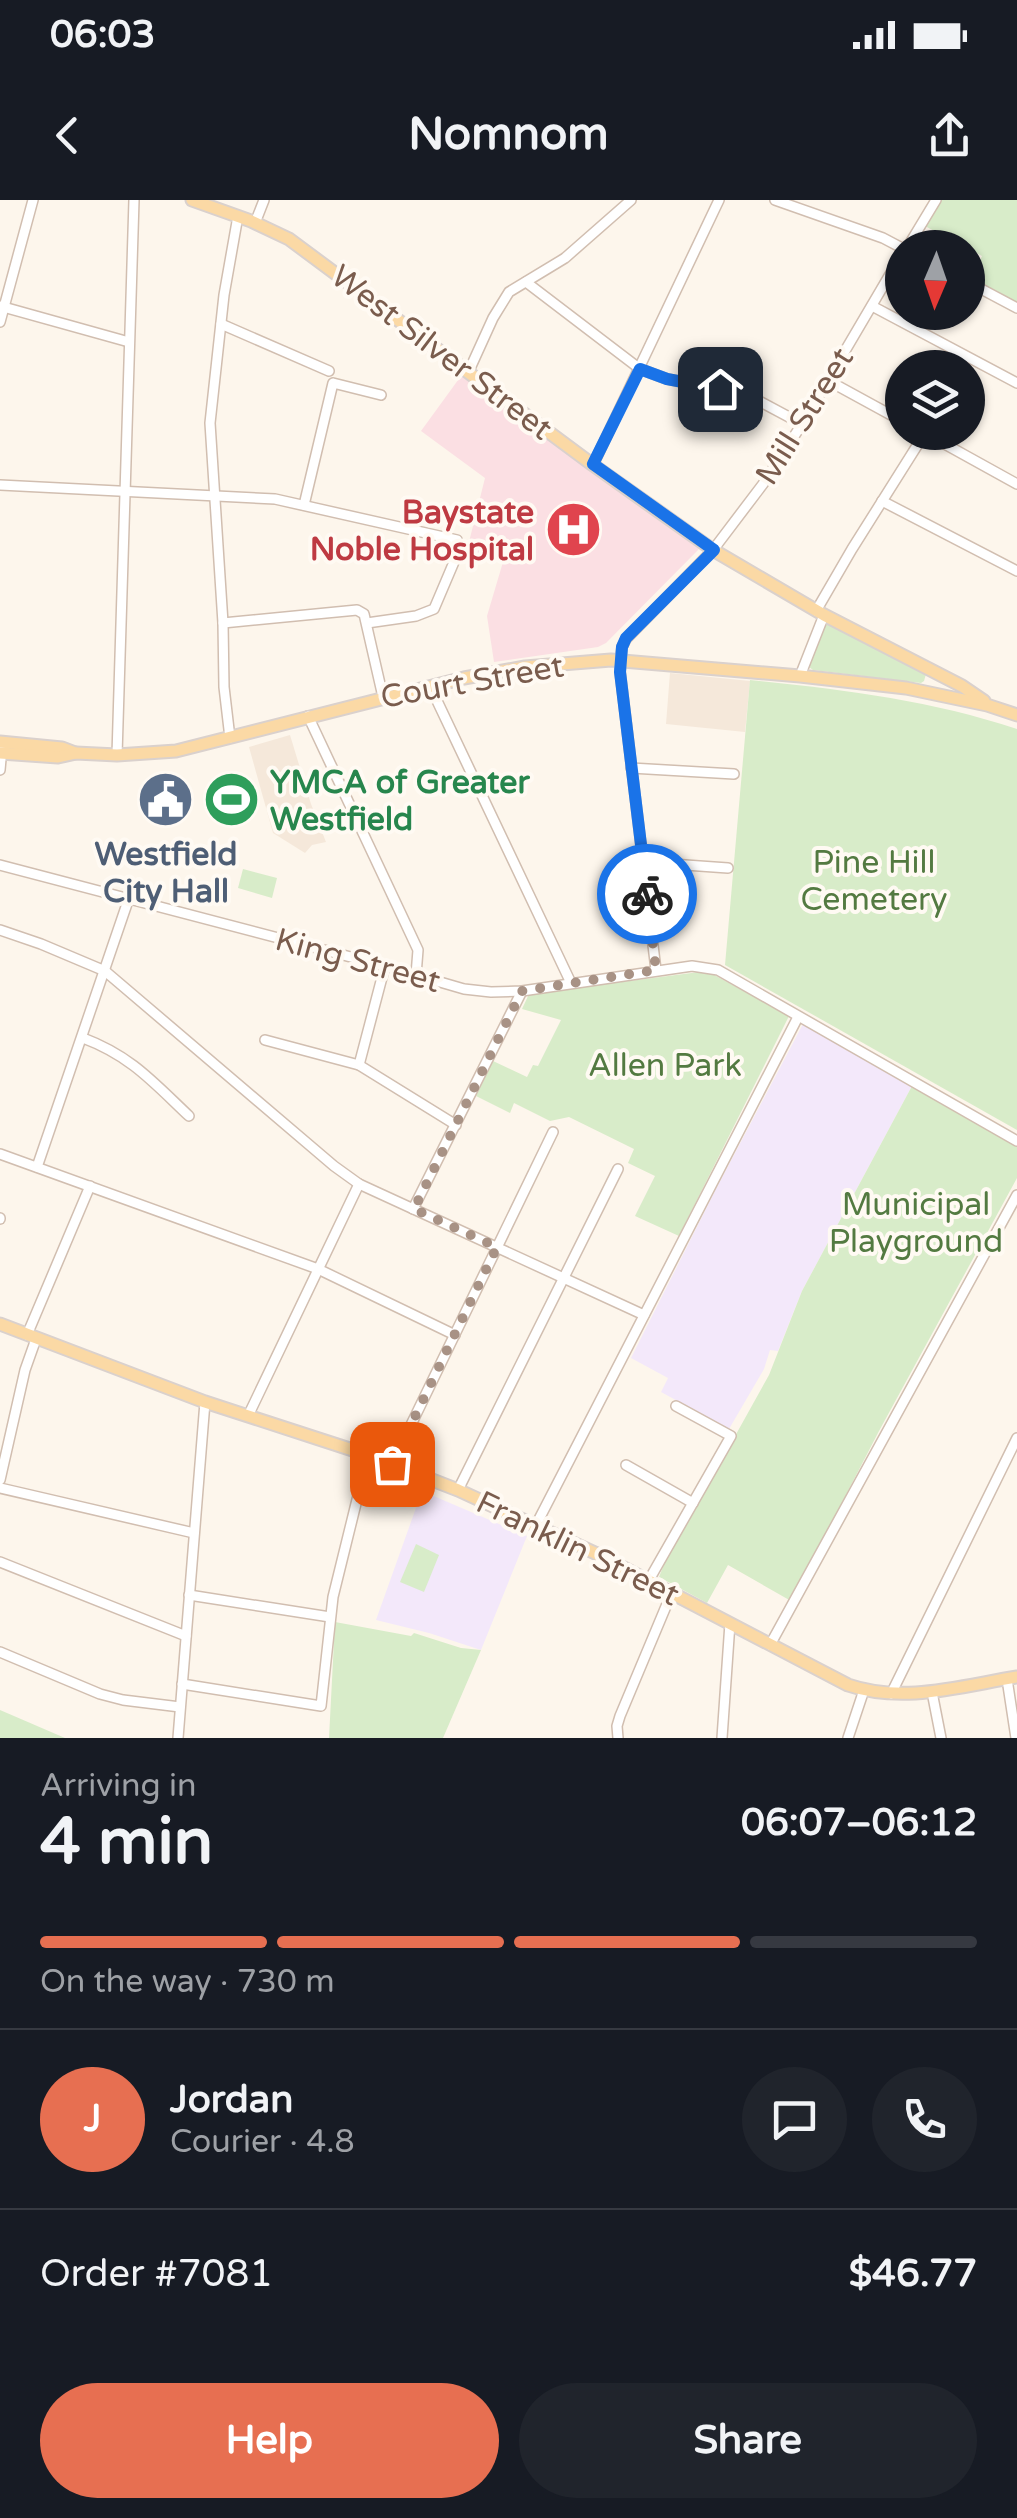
<!DOCTYPE html>
<meta charset="utf-8">
<style>
body{margin:0;font-family:"Varela Round",sans-serif;background:#20242c;color:#f1f3f6;height:100vh;display:flex;flex-direction:column;font-size:38px;white-space:nowrap}
*{box-sizing:border-box;margin:0}
p{font-size:32px;color:#9ea1a6}
.icon{flex:none;width:55px;height:55px;fill:none;stroke:currentColor;stroke-width:2;stroke-linecap:round;stroke-linejoin:round}
.map{position:relative;height:1538px;overflow:hidden}
.side{display:flex;flex-direction:column;background:#171b24;flex:1}
.side>*{flex:none}
.needle{width:65px;rotate:182deg}
.controls{position:absolute;left:885px;top:30px;display:grid;gap:20px}
.controls a{display:grid;place-items:center;width:100px;height:100px;border-radius:50%;background:#171b24;box-shadow:0 2px 8px #0004;font-size:50px}
.pin{position:absolute;display:grid;place-items:center;width:85px;height:85px;color:#fff;margin:-42px;border-radius:20px;box-shadow:0 5px 15px #0006}
.courier{position:absolute;display:grid;place-items:center;width:100px;height:100px;margin:-50px;border:8px solid #1a73e8;border-radius:50%;background:#fff;color:#222;box-shadow:0 2px 12px #0007}
.head em{font-style:normal;font-weight:700}
.head div{display:flex;flex-direction:column-reverse}
.head{display:flex;align-items:center;justify-content:space-between;height:170px;padding:0 40px}
h1{font-size:65px;font-weight:700;line-height:75px}
.bar{display:grid;grid-template-columns:repeat(4,1fr);gap:15px 10px;align-content:center;height:120px;padding:0 40px}
.bar i{height:12px;border-radius:8px;background:#363941}
.bar .selected{background:#e76f51}
.bar p{grid-column:span 4}
.line{display:flex;align-items:center;gap:25px;padding:0 40px;border-top:2px solid #363941}
.line div{flex:1}
.round{display:grid;place-items:center;flex:none;width:105px;height:105px;border-radius:52px;background:#20242c}
.primary-button{display:flex;gap:20px;margin-top:auto;padding:20px 40px}
.primary-button a{flex:1;height:115px;border-radius:60px;background:#e76f51;color:#fff;font-size:40px;font-weight:700;line-height:115px;text-align:center}
.primary-button a+a{background:#20242c;color:#f1f3f6}
.status{display:flex;justify-content:space-between;align-items:center;height:70px;padding:0 50px;background:#171b24;direction:ltr}
.status svg{height:28px;fill:currentColor}
header{display:flex;justify-content:space-between;align-items:center;height:130px;padding:0 40px;background:#171b24;font-size:45px;font-weight:700}
.map>svg:first-child{display:block}
.residential{fill:#f5e8da}
.education{fill:#f3e8fa}
.medical{fill:#fbdfe3}
.green{fill:#d8ecc9}
.lines{fill:none;stroke-linecap:round;stroke-linejoin:round}
.minor-casing{stroke:#d1beb0;stroke-width:12}
.major-casing{stroke:#dad1cd;stroke-width:15}
.minor{stroke:#fff;stroke-width:9}
.major{stroke:#fbd9a5;stroke-width:11}
.done{stroke:#a89285;stroke-width:10;stroke-dasharray:0 18}
.route{stroke:#1a73e8;stroke-width:12}
.labels{text-anchor:middle;stroke-width:8;stroke-linejoin:round;paint-order:stroke}
.street-label{font-size:32px;fill:#7a5c4d;stroke:#fffaf3}
.health-label{font-size:32px;font-weight:bold;fill:#be3a42;stroke:#fffaf3;text-anchor:end}
.leisure-label{font-size:32px;font-weight:bold;fill:#27864d;stroke:#fffaf3;text-anchor:start}
.service-label{font-size:32px;font-weight:bold;fill:#4e5e75;stroke:#fffaf3}
.park-label{font-size:32px;fill:#537a41;stroke:#fffaf3}
</style>
<div class="status"><b>06:03</b><svg viewBox="0 0 49 12"><path d="M0 12V9h3v3zM5 12V6h3v6zM10 12V3h3v9zM15 12V0h3v12zM26 1h20v11H26zM47 4h2v5h-2z"/></svg></div>
<header><svg class="icon" aria-label="back" viewBox="0 0 24 24"><path d="M15 5l-7 7 7 7"/></svg>Nomnom<svg class="icon" aria-label="share" viewBox="0 0 24 24"><path d="M12 15V3M7 8l5-5 5 5M5 13v7h14v-7"/></svg></header>
<div class="map">
<svg width="1017" height="1538" viewBox="0 0 1017 1538">
<rect width="100%" height="100%" fill="#fdf6ec"/>
<!-- residential -->
<g class="residential">
<polygon points="670,473 750,481 745,532 666,524"/>
<polygon points="290,535 311,604 326,642 312,645 305,653 273,633 249,547"/>
</g>
<!-- education -->
<g class="education">
<polygon points="803,824 912,886 802,1091 778,1151 770,1150 764,1169 729,1229 661,1192 668,1178 631,1158 716,989"/>
<polygon points="422,1291 527,1336 481,1450 429,1433 376,1420"/>
</g>
<!-- medical -->
<polygon class="medical" points="461,176 699,349 606,443 598,447 494,462 487,416 503,362 467,350 485,278 421,231"/>
<!-- green -->
<g class="green">
<polygon points="936,0 1017,0 1017,108 969,83 982,56 921,24"/>
<polygon points="828,422 920,469 926,474 924,481 921,483 813,470 809,467 825,423"/>
<path d="M 750,480 C 840,489 930,500 1017,529 L 1017,930 L 725,765 Z"/>
<polygon points="243,669 277,678 272,698 238,688"/>
<polygon points="707,771 789,816 679,1036 635,1016 655,976 628,963 634,949 569,917 550,921 514,903 510,913 476,896 493,861 527,877 533,865 538,866 561,820 522,809 529,794"/>
<polygon points="912,886 1017,945 1017,978 879,1231 791,1401 728,1365 707,1403 659,1377 665,1362 769,1175 802,1091"/>
<polygon points="416,1344 439,1355 424,1392 400,1382"/>
<polygon points="335,1422 411,1436 414,1433 461,1448 481,1450 443,1538 329,1538"/>
<polygon points="0,1510 65,1538 0,1538"/>
</g>
<g class="lines">
<defs>
<g id="minor">
<polyline points="775,0 883,38 902,48"/>
<polyline points="255,23 264,0"/>
<polyline points="907,48 936,0"/>
<polyline points="526,82 640,169 667,179 746,194 802,224"/>
<polyline points="968,82 1017,108"/>
<polyline points="0,106 129,142"/>
<polyline points="872,106 1017,183"/>
<polyline points="0,122 33,0"/>
<polyline points="221,124 329,171"/>
<polyline points="468,173 493,118 509,92 565,58 631,0"/>
<polyline points="827,180 902,221"/>
<polyline points="923,232 1017,284"/>
<polyline points="593,265 719,0"/>
<polyline points="0,285 275,299 457,340 454,362 434,409 416,416 367,423"/>
<polyline points="882,301 1017,371"/>
<polyline points="304,305 333,183 381,195"/>
<polyline points="816,411 852,349 925,233"/>
<polyline points="223,423 357,410 364,414 383,497"/>
<polyline points="800,476 824,415"/>
<polyline points="430,486 571,783"/>
<polyline points="308,516 418,750 416,775"/>
<polyline points="230,538 224,487 223,423 210,223 224,95 238,16"/>
<polyline points="117,555 134,0"/>
<polyline points="631,568 734,574"/>
<polyline points="0,570 2,548"/>
<polyline points="643,662 728,668"/>
<polyline points="0,665 385,766 464,789 491,792 522,791 692,766 718,770 1017,941"/>
<polyline points="0,730 41,744 105,771 334,966 359,984 644,1115"/>
<polyline points="656,770 620,471 622,447 626,439 713,350 763,284 802,224 902,54"/>
<path d="M 83,838 C 131,856 153,882 189,916"/>
<polyline points="265,840 359,865 456,925"/>
<polyline points="359,865 385,766"/>
<polyline points="0,954 318,1069 455,1135"/>
<polyline points="37,967 129,698"/>
<polyline points="413,1009 522,791"/>
<polyline points="0,1019 0,1018"/>
<polyline points="27,1135 90,986"/>
<polyline points="248,1216 359,984"/>
<polyline points="392,1264 553,932"/>
<polyline points="626,1265 693,1303"/>
<polyline points="0,1280 25,1170 36,1139"/>
<polyline points="0,1288 194,1333"/>
<polyline points="458,1290 618,969"/>
<polyline points="536,1325 798,817"/>
<polyline points="0,1362 186,1436"/>
<polyline points="649,1380 731,1236 676,1206"/>
<polyline points="189,1395 330,1417"/>
<polyline points="770,1445 1017,995"/>
<polyline points="0,1452 100,1494 123,1500 180,1507"/>
<polyline points="1007,1479 1016,1538"/>
<polyline points="182,1484 321,1506 333,1397 368,1255"/>
<polyline points="932,1492 941,1538"/>
<polyline points="891,1494 1017,1238"/>
<polyline points="178,1538 205,1202"/>
<polyline points="618,1538 617,1526 620,1516 672,1392"/>
<polyline points="722,1538 730,1423"/>
<polyline points="848,1538 864,1490"/>
</g>
<g id="major">
<polyline points="192,0 251,21 289,39 593,265 713,350 824,415 962,486 984,501"/>
<polyline points="0,542 62,548 75,553"/>
<polyline points="0,553 58,557 76,553 117,555 176,551 464,478 525,467 611,460 800,476 906,488 987,505 1017,515"/>
<path d="M 0,1124 L 205,1202 L 368,1255 L 458,1290 L 595,1353 L 848,1485 C 903,1504 961,1486 1017,1477"/>
</g>
</defs>
<!-- minor casing -->
<use href="#minor" class="minor-casing"/>
<!-- major casing -->
<use href="#major" class="major-casing"/>
<!-- minor -->
<use href="#minor" class="minor"/>
<!-- major -->
<use href="#major" class="major"/>
</g>
<g class="lines">
<!-- done -->
<polyline class="done" points="392,1264 497,1047 414,1009 522,791 656,770 647,694"/>
<!-- route -->
<polyline class="route" points="647,694 620,472 622,447 626,438 714,350 593,264 640,169 667,179 720,189"/>
</g>
<!-- icons -->
<defs>
<symbol id="hospital-disc" viewBox="-11 -11 22 22"><circle r="9.5" fill="#e0444e" stroke="#fffaf3"/><path d="M-5-5h3v3.5h4V-5h3V5h-3V1.5h-4V5h-3Z" fill="#fff"/></symbol>
<symbol id="civic-disc" viewBox="-11 -11 22 22"><circle r="9.5" fill="#5c6f8a" stroke="#fffaf3"/><path d="M-.6-6.5H3V-4.5H.6V-3L4-1V1h2V6H-6V1h2V-1L-.6-3ZM-1.2 2.5V6h2.4V2.5Z" fill="#fff"/></symbol>
<symbol id="stadium-disc" viewBox="-11 -11 22 22"><circle r="9.5" fill="#2e9e5b" stroke="#fffaf3"/><path d="M0-5a6.5 5 0 1 0 0 10a6.5 5 0 1 0 0-10ZM-3.5-1.8h7v3.6h-7Z" fill="#fff"/></symbol>
</defs>
<g fill-rule="evenodd">
<use href="#hospital-disc" x="542" y="298" width="63" height="63"/>
<use href="#civic-disc" x="134" y="568" width="63" height="63"/>
<use href="#stadium-disc" x="200" y="568" width="63" height="63"/>
</g>
<g class="labels">
<!-- street labels -->
<g class="street-label">
<text transform="translate(442 152) rotate(37)" y="11">West Silver Street</text>
<text transform="translate(804 216) rotate(-58)" y="11">Mill Street</text>
<text transform="translate(472 481) rotate(-10)" y="11">Court Street</text>
<text transform="translate(358 760) rotate(15)" y="11">King Street</text>
<text transform="translate(578 1348) rotate(26)" y="11">Franklin Street</text>
</g>
<!-- health labels -->
<g class="health-label">
<text x="534" y="323">Baystate<tspan x="534" dy="37">Noble Hospital</tspan></text>
</g>
<!-- leisure labels -->
<g class="leisure-label">
<text x="270" y="593">YMCA of Greater<tspan x="270" dy="37">Westfield</tspan></text>
</g>
<!-- service labels -->
<g class="service-label">
<text x="166" y="665">Westfield<tspan x="166" dy="37">City Hall</tspan></text>
</g>
<!-- park labels -->
<g class="park-label">
<text x="874" y="673">Pine Hill<tspan x="874" dy="37">Cemetery</tspan></text>
<text x="665" y="876">Allen Park</text>
<text x="916" y="1015">Municipal<tspan x="916" dy="37">Playground</tspan></text>
</g>
</g>
</svg>
<div class="controls">
<a><svg class="needle" viewBox="-14 -14 28 28"><path d="M0-13l5 13h-10z" fill="#e53935"/><path d="M0 13l5-13h-10z" fill="#9ea1a6"/></svg></a>
<a><svg class="icon" aria-label="layers" viewBox="0 0 24 24"><path d="M12 4l9 5-9 5-9-5zM3 14l9 5 9-5"/></svg></a>
</div>
<div class="pin" style="left:392px;top:1264px;background:#ea580c"><svg class="icon" aria-label="bag" viewBox="0 0 24 24"><path d="M5 8h14l-1 12H6zM9 8a3 3 0 0 1 6 0"/></svg></div>
<div class="pin" style="left:720px;top:189px;background:#1f2937"><svg class="icon" aria-label="home" viewBox="0 0 24 24"><path d="M3 11l9-7 9 7M6 9v11h12V9"/></svg></div>
<div class="courier" style="left:647px;top:694px"><svg class="icon" aria-label="bike" viewBox="0 0 24 24"><circle cx="6" cy="16" r="4"/><circle cx="18" cy="16" r="4"/><path d="M6 16l4-8h5l3 8M10 8l3 8H6M13 5h3"/></svg></div>
</div>
<section class="side">
<div class="head"><div><h1>4 min</h1><p>Arriving in</p></div><em>06:07–06:12</em></div>
<div class="bar"><i class="selected"></i><i class="selected"></i><i class="selected"></i><i></i><p>On the way · 730 m</p></div>
<div class="line" style="height:180px"><b class="round" style="background:#e76f51;color:#fff">J</b><div><b>Jordan</b><p>Courier · 4.8</p></div><a class="round"><svg class="icon" aria-label="chat" viewBox="0 0 24 24"><path d="M4 5h16v11H9l-5 4z"/></svg></a><a class="round"><svg class="icon" aria-label="phone" viewBox="0 0 24 24"><path d="M5 4h4l2 5-3 2q2 4 5 5l2-3 5 2v4C11 20 4 13 5 4z"/></svg></a></div>
<div class="line" style="height:130px"><div>Order #7081</div><b>$46.77</b></div>
<div class="primary-button"><a>Help</a><a>Share</a></div>
</section>
